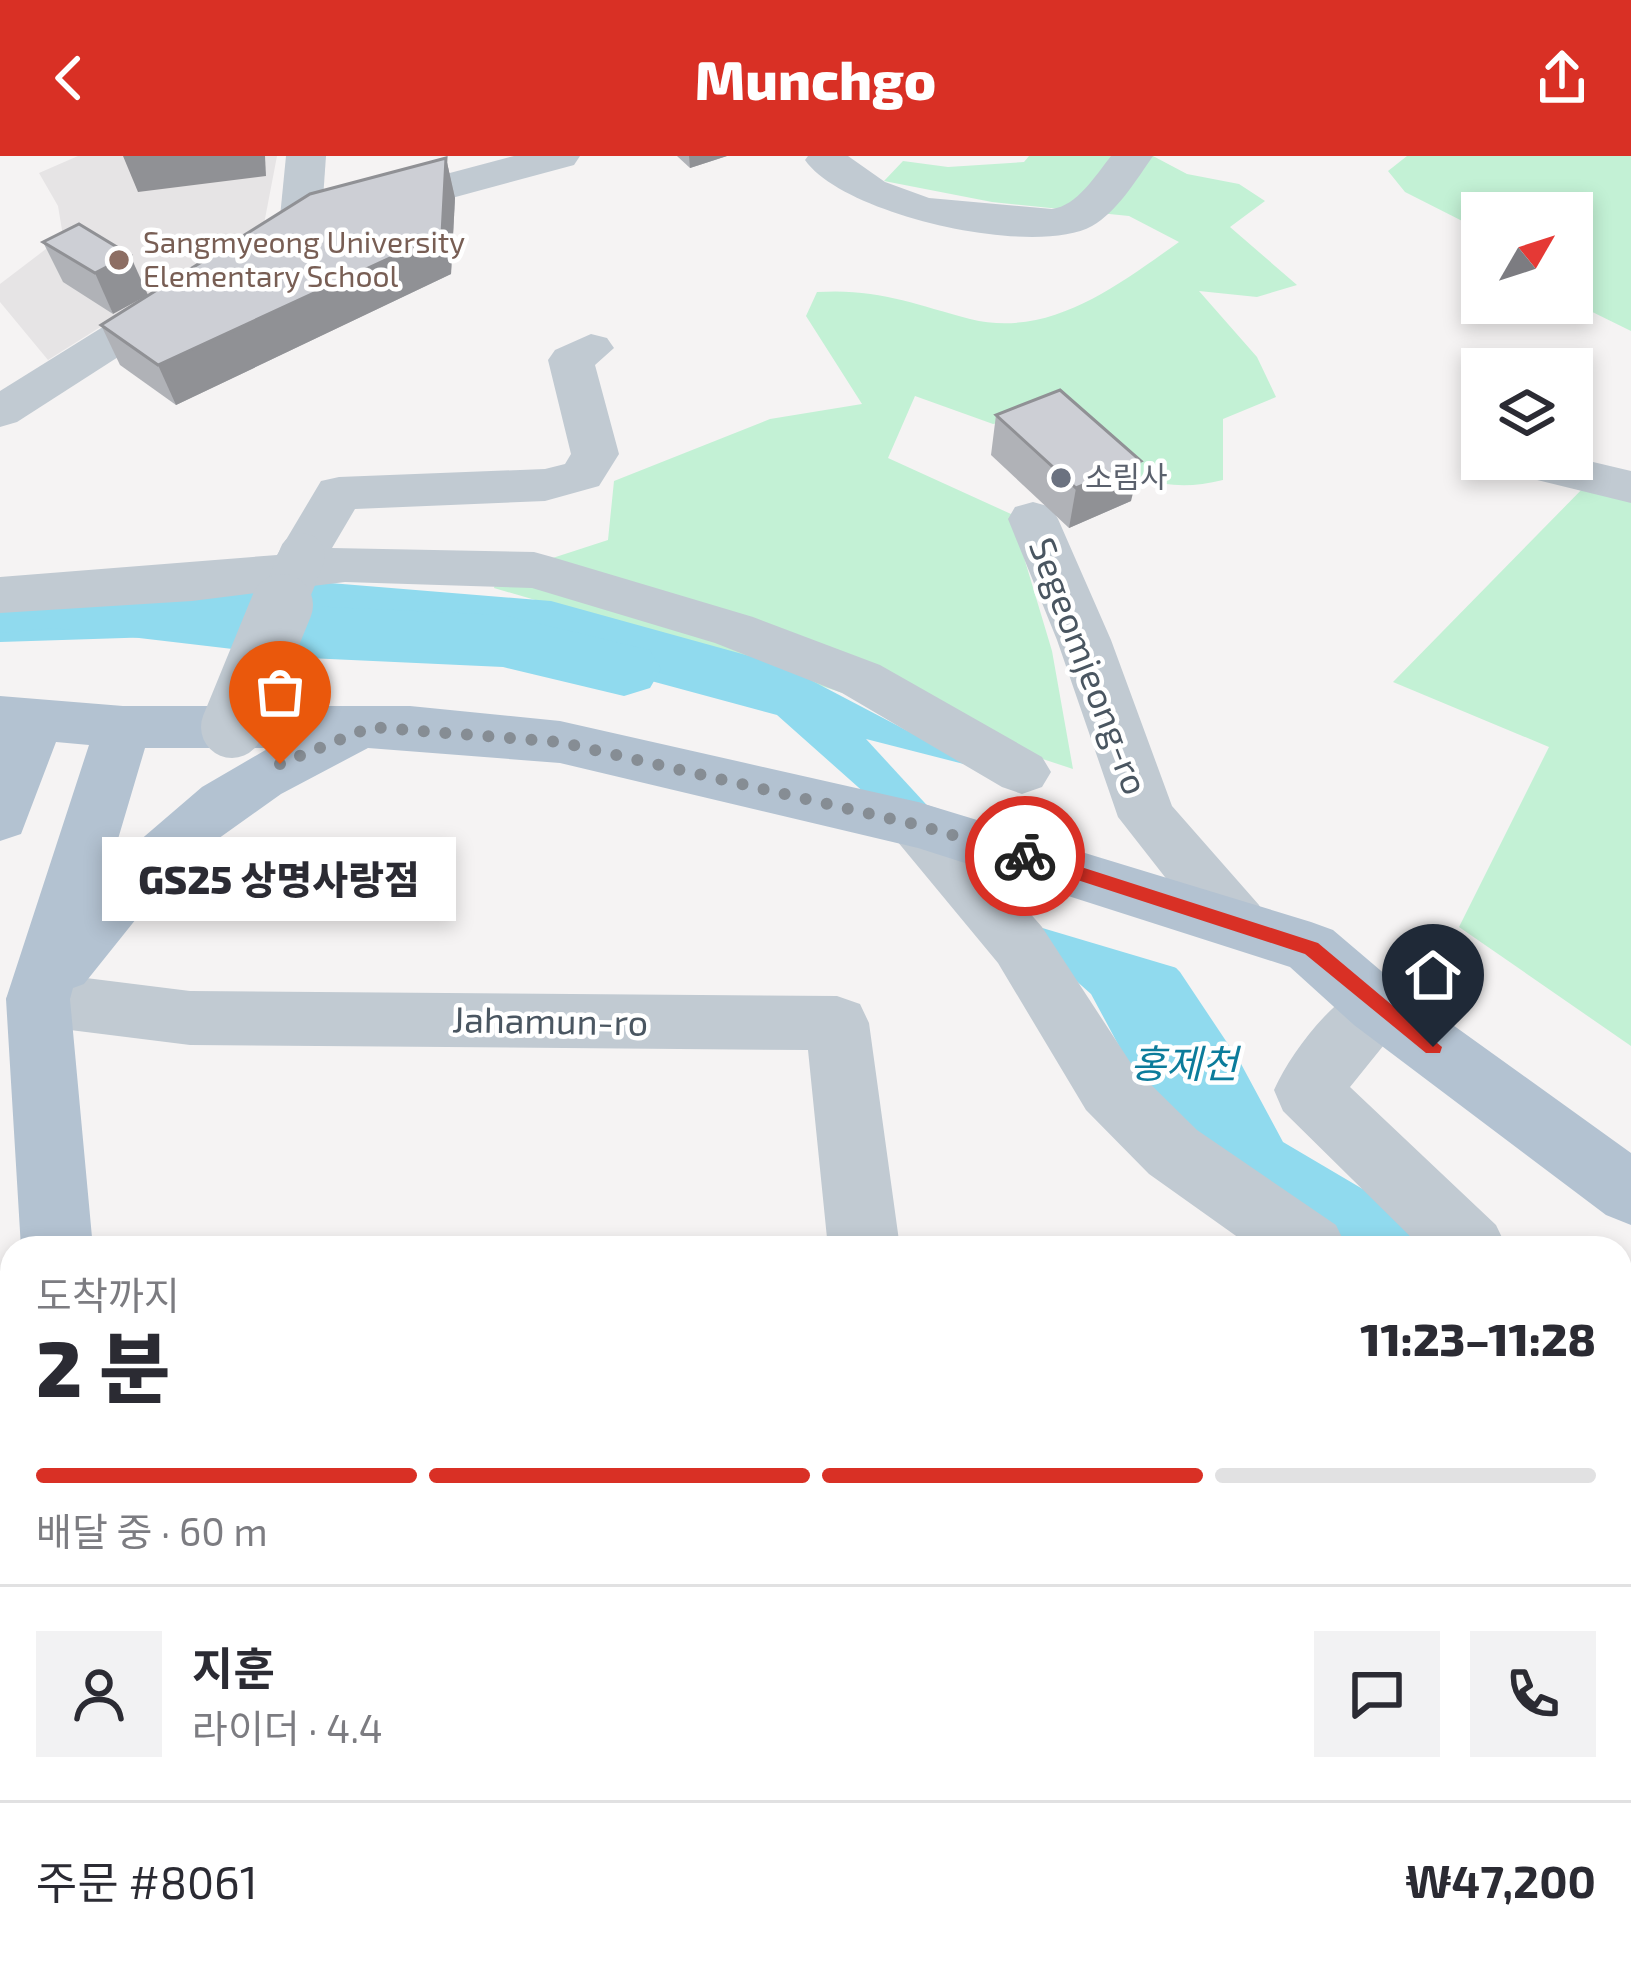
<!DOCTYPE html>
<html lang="ko">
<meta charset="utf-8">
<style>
body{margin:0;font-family:"Exo 2","Noto Sans KR",sans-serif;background:#f2f2f3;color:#2b2b33;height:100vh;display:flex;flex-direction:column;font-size:45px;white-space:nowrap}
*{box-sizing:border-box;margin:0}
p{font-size:39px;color:#7c7c81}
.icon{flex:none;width:66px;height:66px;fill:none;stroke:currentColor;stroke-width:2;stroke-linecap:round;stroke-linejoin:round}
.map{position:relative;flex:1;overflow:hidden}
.panel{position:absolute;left:0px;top:1080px;width:1632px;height:744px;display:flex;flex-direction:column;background:#fff;border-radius:36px 36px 0 0;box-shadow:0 6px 18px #0003}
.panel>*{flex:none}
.needle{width:78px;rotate:51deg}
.tools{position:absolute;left:1461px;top:36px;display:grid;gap:24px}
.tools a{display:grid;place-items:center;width:132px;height:132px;border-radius:0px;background:#fff;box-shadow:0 6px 18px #0003;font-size:60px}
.pin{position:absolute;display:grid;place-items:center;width:102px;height:102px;color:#fff;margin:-123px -51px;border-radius:50% 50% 50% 0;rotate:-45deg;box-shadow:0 0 12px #0007}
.pin .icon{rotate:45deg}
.courier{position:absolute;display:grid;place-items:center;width:120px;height:120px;margin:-60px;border:9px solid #d93025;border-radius:50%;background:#fff;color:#222;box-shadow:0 3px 15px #0007}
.bubble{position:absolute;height:84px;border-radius:0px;background:#fff;box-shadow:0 6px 18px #0003;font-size:39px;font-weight:800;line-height:84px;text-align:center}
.overview em{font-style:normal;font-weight:800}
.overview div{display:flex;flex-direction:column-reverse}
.overview{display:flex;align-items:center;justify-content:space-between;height:204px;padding:0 36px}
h1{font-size:78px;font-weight:800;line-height:90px}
.bar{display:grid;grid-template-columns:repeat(4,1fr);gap:18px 12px;align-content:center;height:144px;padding:0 36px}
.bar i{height:15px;border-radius:9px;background:#e1e1e2}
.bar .selected{background:#d93025}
.bar p{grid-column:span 4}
.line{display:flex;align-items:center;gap:30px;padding:0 36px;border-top:3px solid #e1e1e2}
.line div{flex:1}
.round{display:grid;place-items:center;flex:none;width:126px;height:126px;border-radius:0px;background:#f2f2f3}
header{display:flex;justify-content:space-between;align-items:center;height:156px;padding:0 36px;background:#d93025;color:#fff;font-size:54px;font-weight:800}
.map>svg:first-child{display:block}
.education{fill:#e6e4e5}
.green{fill:#c3f1d5}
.water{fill:#90daee}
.pier{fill:#f5f3f3}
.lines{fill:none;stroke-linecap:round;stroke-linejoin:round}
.river{fill:#90daee;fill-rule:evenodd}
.minor{fill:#c1cad2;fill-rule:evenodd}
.major{fill:#b3c2d1;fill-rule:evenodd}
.minor-bridge-far1{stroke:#c1cad2;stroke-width:46}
.minor-bridge{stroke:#c1cad2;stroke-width:62}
.wall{fill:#b0b2b7}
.shaded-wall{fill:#909195}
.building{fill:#cdcfd5;stroke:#909195;stroke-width:3}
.route{fill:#d93025}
.done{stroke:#868d94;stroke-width:12;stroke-dasharray:0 21.6}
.education-dot{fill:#8d6e63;stroke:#fff;stroke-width:4.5}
.worship-dot{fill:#6b7280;stroke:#fff;stroke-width:4.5}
.labels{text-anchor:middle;stroke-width:9;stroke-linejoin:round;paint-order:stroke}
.far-education-label{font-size:30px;fill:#785e54;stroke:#fff;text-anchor:start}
.far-worship-label{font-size:30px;fill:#5b616d;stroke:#fff;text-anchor:start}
.street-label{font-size:36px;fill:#4a5661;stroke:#fff}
.water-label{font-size:39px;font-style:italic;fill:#0c7c9b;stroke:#fff}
</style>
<header><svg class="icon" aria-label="back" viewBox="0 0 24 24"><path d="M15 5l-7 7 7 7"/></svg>Munchgo<svg class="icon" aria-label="share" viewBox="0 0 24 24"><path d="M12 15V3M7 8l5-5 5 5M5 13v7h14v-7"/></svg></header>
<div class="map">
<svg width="1631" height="1824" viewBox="0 0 1631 1824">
<rect width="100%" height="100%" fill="#f5f3f3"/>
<!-- education -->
<polygon class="education" points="78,0 277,0 264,68 48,204 0,146 0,128 63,80 58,50 39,17"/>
<!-- green -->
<g class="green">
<path d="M 1029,0 L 1153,0 L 1187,18 L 1239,28 L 1265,45 L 1230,71 L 1297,129 L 1257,141 L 1199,135 L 1257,201 L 1276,241 L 1223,263 L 1223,324 C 1143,344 1105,303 1044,259 L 993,268 L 915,240 L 888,302 L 1011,358 L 1052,495 L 1073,613 L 764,511 L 494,432 L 497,420 L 608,384 L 614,325 L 770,263 L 862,248 L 806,160 L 817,136 C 877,132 914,148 970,163 C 1050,183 1118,129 1179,86 L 1129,60 L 992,46 L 884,25 L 903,5 L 948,11 L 1024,6 Z"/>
<polygon points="1407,0 1631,0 1631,175 1572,146 1572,57 1482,57 1482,75 1405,36 1388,15"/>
<polygon points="1590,325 1631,338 1631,890 1459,771 1549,591 1393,526"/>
<polygon points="1005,1812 1261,1812 1264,1824 1006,1824"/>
</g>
<!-- water -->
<g class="water">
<polygon points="318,426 551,445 782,509 986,616 1180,816 1240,906 1283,986 1439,1078 1451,1092 1357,1092 1147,942 1091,838 777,559 503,485 308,476 0,486 0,451"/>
<polygon points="1620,1304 1631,1319 1631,1486 1620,1464"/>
</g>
<!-- pier -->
<polygon class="pier" points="866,583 995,616 1187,815 1039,771"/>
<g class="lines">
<!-- river -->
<polygon class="river" points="54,422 308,450 503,459 650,494 661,513 650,532 624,540 503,511 308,502 54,472 0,477 0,427"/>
<!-- minor -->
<g class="minor">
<polygon points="286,0 326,0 321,71 315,80 300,84 285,80 279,71"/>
<polygon points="514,0 580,0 574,9 367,65 352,61 346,52 352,43"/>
<path d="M 808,0 L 848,0 L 885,26 L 929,42 L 1052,53 C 1077,50 1096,19 1111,0 L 1153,0 C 1137,23 1117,56 1092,70 C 1034,102 843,59 805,4 Z"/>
<polygon points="183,127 199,131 205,140 199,149 17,266 0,271 0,235 167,131"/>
<polygon points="591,178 607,182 614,192 595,209 619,298 599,330 545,345 355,353 332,392 534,396 552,401 753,461 880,509 1042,601 1051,616 1042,631 1022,638 1002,631 842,537 715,487 532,432 345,426 192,445 0,457 0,421 277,399 321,325 339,321 545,313 565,308 571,298 548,204 555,194"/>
<polygon points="1572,301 1631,315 1631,347 1529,322 1521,311 1527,303"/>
<polygon points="1033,346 1051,351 1058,363 1111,484 1172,650 1259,749 1268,767 1259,785 1237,792 1215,785 1118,661 1057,484 1008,363 1015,351"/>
<polygon points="918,646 939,653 1042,771 1134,912 1197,974 1336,1069 1347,1092 1253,1092 1149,1018 1086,954 998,807 897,685 888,669 897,653"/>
<polygon points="38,816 190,835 837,840 860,848 869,867 900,1092 828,1092 808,894 190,889 38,870 15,862 6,843 15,824"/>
<path d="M 1377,823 L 1400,831 L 1409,850 L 1400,869 L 1350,931 L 1496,1069 L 1507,1092 L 1422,1092 L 1283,955 L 1274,934 C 1292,894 1336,837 1377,823 Z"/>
<polygon points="1620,1198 1631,1202 1631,1283 1620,1279"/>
<polygon points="1620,1541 1631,1545 1631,1645 1620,1640"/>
<polygon points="493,1812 585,1812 586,1824 494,1824"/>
<rect x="894" y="1812" width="92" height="12"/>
</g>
<!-- major -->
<g class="major">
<path d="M 0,540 L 123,550 L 410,550 L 560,565 L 918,646 L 1311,766 L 1333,774 L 1400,831 L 1631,997 L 1631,1069 L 1606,1059 L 1354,869 L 1290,811 L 918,692 L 560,607 L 368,592 L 281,638 L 208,690 L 144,753 L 84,828 L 73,832 L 70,843 L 93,1092 L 21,1092 L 6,843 L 89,589 L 56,586 L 21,678 L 0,685 ZM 145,592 L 269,592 L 202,631 L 110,710 Z"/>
<polygon points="62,1812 154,1812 155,1824 63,1824"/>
</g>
<!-- minor-bridge-far1 -->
<polyline class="minor-bridge-far1" points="281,452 302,400"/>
<!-- minor-bridge -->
<polyline class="minor-bridge" points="232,571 282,449"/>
</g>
<!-- wall -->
<g class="wall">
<polygon points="677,0 727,0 690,12"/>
<polygon points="446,2 455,42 451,118 176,249 120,209 101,169"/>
<polygon points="79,68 113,158 63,126 43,86"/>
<polygon points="996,259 1131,345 1069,372 991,299"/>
</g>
<!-- shaded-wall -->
<g class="shaded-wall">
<polygon points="123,0 265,0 266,20 138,36"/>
<polygon points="689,0 727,0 690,12"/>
<polygon points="446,2 455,42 451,118 176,249 158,209"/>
<polygon points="130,99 148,139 113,158 95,117"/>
<polygon points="1141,305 1131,345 1069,372 1076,332"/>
</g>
<!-- building -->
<g class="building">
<polygon points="446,2 442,78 158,209 101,169 310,38"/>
<polygon points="79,68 130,99 95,117 43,86"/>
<polygon points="1060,234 1141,305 1076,332 996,259"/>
</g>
<!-- route -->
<polygon class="route" points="1025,693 1318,787 1442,891 1440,897 1426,897 1305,798 1019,705 1019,696"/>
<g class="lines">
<!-- done -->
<polyline class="done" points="280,608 371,571 560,586 918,669 1025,700"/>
</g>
<!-- markers -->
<circle class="education-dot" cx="119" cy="104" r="12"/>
<circle class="worship-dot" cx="1061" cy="322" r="12"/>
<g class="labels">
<!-- far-education labels -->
<g class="far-education-label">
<text x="143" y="97">Sangmyeong University<tspan x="143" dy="34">Elementary School</tspan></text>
</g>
<!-- far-worship labels -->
<g class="far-worship-label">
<text x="1085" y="332">소림사</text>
</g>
<!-- street labels -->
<g class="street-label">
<text transform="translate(1089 510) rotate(69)" y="13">Segeomjeong-ro</text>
<text transform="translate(550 865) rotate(1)" y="13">Jahamun-ro</text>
</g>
<!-- water labels -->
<g class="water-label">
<text x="1184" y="922">홍제천</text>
</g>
</g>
</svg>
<div class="tools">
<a><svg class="needle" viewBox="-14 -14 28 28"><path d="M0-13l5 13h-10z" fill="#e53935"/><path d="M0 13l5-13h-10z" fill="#7c7c81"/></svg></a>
<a><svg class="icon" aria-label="layers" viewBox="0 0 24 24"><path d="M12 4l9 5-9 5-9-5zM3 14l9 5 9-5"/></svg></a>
</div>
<div class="pin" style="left:280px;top:608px;background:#ea580c"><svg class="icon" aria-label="bag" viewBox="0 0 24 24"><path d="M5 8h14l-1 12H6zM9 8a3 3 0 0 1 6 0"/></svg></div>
<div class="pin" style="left:1433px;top:891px;background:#1f2937"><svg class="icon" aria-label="home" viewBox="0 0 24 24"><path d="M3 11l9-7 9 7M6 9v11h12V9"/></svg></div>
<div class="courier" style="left:1025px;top:700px"><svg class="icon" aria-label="bike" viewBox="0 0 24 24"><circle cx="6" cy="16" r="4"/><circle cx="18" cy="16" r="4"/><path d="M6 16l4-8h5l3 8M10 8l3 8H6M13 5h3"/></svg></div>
<div class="bubble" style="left:102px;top:681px;width:354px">GS25 상명사랑점</div>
<section class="panel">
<div class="overview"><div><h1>2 분</h1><p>도착까지</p></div><em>11:23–11:28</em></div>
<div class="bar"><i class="selected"></i><i class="selected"></i><i class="selected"></i><i></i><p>배달 중 · 60 m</p></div>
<div class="line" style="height:216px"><a class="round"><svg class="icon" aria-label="person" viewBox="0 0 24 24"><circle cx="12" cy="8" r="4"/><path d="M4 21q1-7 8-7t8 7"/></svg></a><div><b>지훈</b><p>라이더 · 4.4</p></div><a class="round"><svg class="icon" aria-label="chat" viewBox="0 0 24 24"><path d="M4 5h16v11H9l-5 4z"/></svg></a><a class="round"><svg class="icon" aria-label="phone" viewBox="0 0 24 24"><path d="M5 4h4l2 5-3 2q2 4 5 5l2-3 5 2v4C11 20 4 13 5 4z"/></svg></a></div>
<div class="line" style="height:156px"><div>주문 #8061</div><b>₩47,200</b></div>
</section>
</div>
